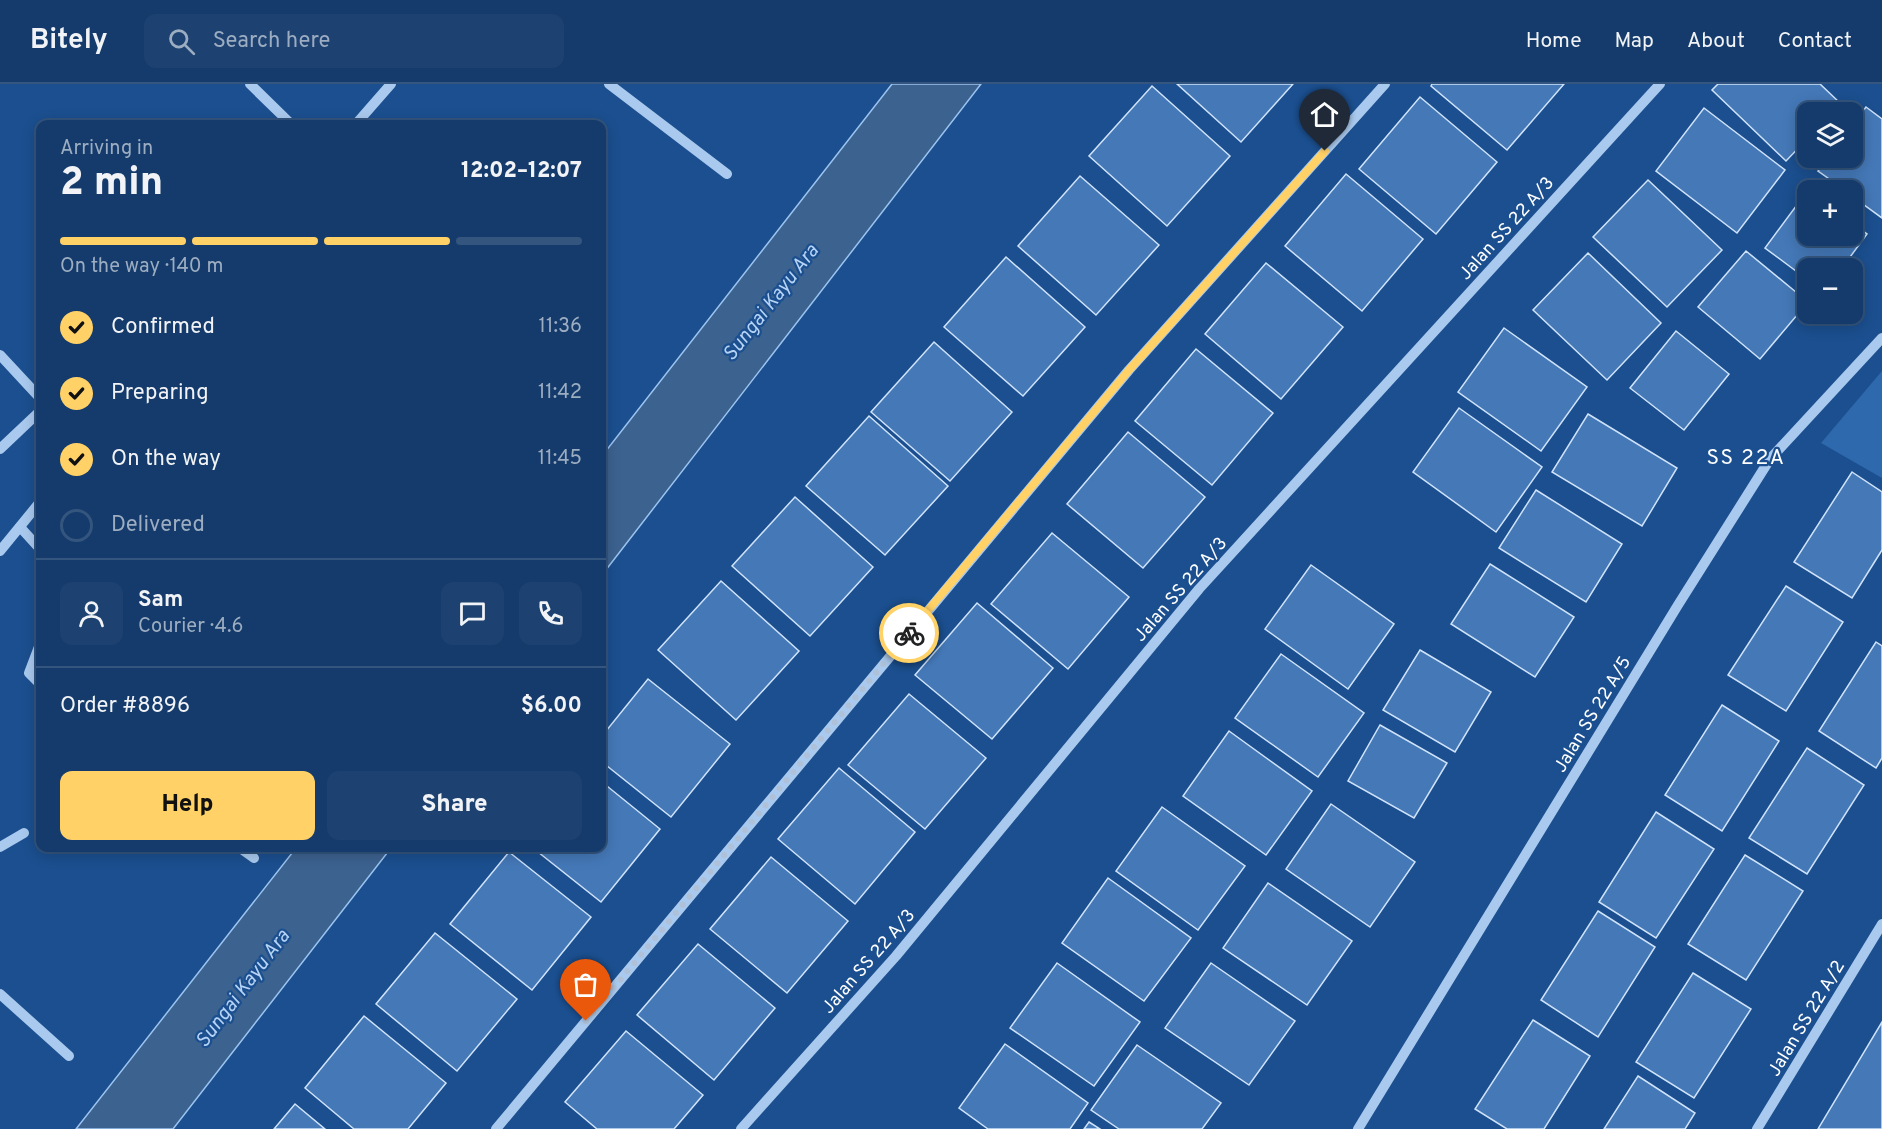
<!DOCTYPE html>
<meta charset="utf-8">
<style>
body{margin:0;font-family:Overpass,sans-serif;background:#1d4271;color:#f1f3f6;height:100vh;display:flex;flex-direction:column;font-size:22px;white-space:nowrap}
*{box-sizing:border-box;margin:0}
p{font-size:20px;color:#9dadc1}
.icon{flex:none;width:33px;height:33px;fill:none;stroke:currentColor;stroke-width:2;stroke-linecap:round;stroke-linejoin:round}
.map{position:relative;flex:1;overflow:hidden}
.details{position:absolute;left:36px;top:36px;width:570px;height:732px;display:flex;flex-direction:column;background:#143b6b;border-radius:12px;box-shadow:0 3px 15px #0003,0 0 0 2px #33557e}
.details>*{flex:none}
.tools{position:absolute;left:1797px;top:18px;display:grid;gap:12px}
.tools a{display:grid;place-items:center;width:66px;height:66px;border-radius:12px;background:#143b6b;box-shadow:0 3px 15px #0003,0 0 0 2px #33557e;font-size:30px}
.pin{position:absolute;display:grid;place-items:center;width:51px;height:51px;color:#fff;margin:-62px -26px;border-radius:50% 50% 50% 0;rotate:-45deg;box-shadow:0 0 6px #0007}
.pin .icon{rotate:45deg}
.courier{position:absolute;display:grid;place-items:center;width:60px;height:60px;margin:-30px;border:4px solid #ffd166;border-radius:50%;background:#fff;color:#222;box-shadow:0 2px 8px #0007}
.head em{font-style:normal;font-weight:800}
.head div{display:flex;flex-direction:column-reverse}
.head{display:flex;align-items:center;justify-content:space-between;height:102px;padding:0 24px}
h1{font-size:39px;font-weight:800;line-height:45px}
.bar{display:grid;grid-template-columns:repeat(4,1fr);gap:9px 6px;align-content:center;height:72px;padding:0 24px}
.bar i{height:8px;border-radius:4px;background:#33557e}
.bar .current{background:#ffd166}
.bar p{grid-column:span 4}
.line{display:flex;align-items:center;gap:15px;padding:0 24px;border-top:2px solid #33557e}
.line div{flex:1}
.round{display:grid;place-items:center;flex:none;width:63px;height:63px;border-radius:12px;background:#1d4271}
ol{padding:0 24px;list-style:none}
li{display:flex;align-items:center;gap:18px;height:66px}
li p{margin-inline-start:auto}
li .icon{padding:6px;border-radius:50%;background:#ffd166;color:#111;stroke-width:4}
li:last-child{color:#9dadc1}
li i{width:33px;height:33px;border:3px solid #33557e;border-radius:50%}
.action{display:flex;gap:12px;margin-top:auto;padding:12px 24px}
.action a{flex:1;height:69px;border-radius:12px;background:#ffd166;color:#111;font-size:24px;font-weight:800;line-height:69px;text-align:center}
.action a+a{background:#1d4271;color:#f1f3f6}
header{display:flex;align-items:center;gap:36px;box-sizing:border-box;height:84px;padding:0 30px;background:#143b6b;border-bottom:2px solid #33557e}
header strong{font-size:28px}
nav{display:flex;gap:33px;margin-inline-start:auto;font-size:21px}
.search{width:420px;height:54px;background:#1d4271;display:flex;align-items:center;gap:15px;box-sizing:border-box;padding:0 21px;border-radius:12px;color:#9dadc1;font-size:22px}
.map>svg:first-child{display:block}
.green{fill:#2e69ad}
.water{fill:#3c6290;stroke:#9cc4f0;stroke-width:1.5}
.building{fill:#4478b7;stroke:#cfe3fa;stroke-width:1.5}
.lines{fill:none;stroke-linecap:round;stroke-linejoin:round}
.minor{stroke:#a9c9ee;stroke-width:10}
.done{stroke:#afc1d8;stroke-width:6;stroke-dasharray:0 10.8}
.route{stroke:#ffd166;stroke-width:8}
.labels{text-anchor:middle;stroke-width:4.5;stroke-linejoin:round;paint-order:stroke}
.street-label{font-size:18px;fill:#fff;stroke:#1b4f8f}
.water-label{font-size:20px;font-style:italic;fill:#b5d3f5;stroke:#1b4f8f}
.quarter-label{font-size:21px;letter-spacing:1.5px;fill:#fff;stroke:#1b4f8f}
</style>
<header>
<strong>Bitely</strong>
<div class="search"><svg class="icon" aria-label="search" viewBox="0 0 24 24"><circle cx="10" cy="10" r="6"/><path d="M15 15l6 6"/></svg>Search here</div>
<nav><a>Home</a><a>Map</a><a>About</a><a>Contact</a></nav>
</header>
<div class="map">
<svg width="1882" height="1045" viewBox="0 0 1882 1045">
<rect width="100%" height="100%" fill="#1b4f8f"/>
<!-- green -->
<polygon class="green" points="1882,287 1882,394 1821,359"/>
<!-- water -->
<g class="water">
<polygon points="892,0 981,0 602,491 602,372"/>
<polygon points="296,764 391,764 173,1045 76,1045"/>
</g>
<!-- building -->
<g class="building">
<polygon points="1177,0 1293,0 1241,58"/>
<polygon points="1432,0 1564,0 1507,66 1431,2"/>
<polygon points="1718,0 1820,0 1840,19 1832,28 1808,28 1808,54 1786,77 1712,6"/>
<polygon points="1152,2 1230,72 1167,142 1089,72"/>
<polygon points="1420,13 1497,78 1436,150 1359,85"/>
<polygon points="1866,23 1882,35 1882,134 1852,112 1852,106 1845,106 1818,87 1828,74 1852,74 1852,41"/>
<polygon points="1704,24 1785,86 1737,149 1656,87"/>
<polygon points="1346,90 1423,155 1362,227 1285,162"/>
<polygon points="1080,92 1159,161 1096,231 1018,162"/>
<polygon points="1648,96 1722,166 1667,223 1593,153"/>
<polygon points="1808,106 1808,152 1852,152 1852,139 1867,150 1842,184 1808,184 1808,196 1765,164"/>
<polygon points="1746,167 1808,218 1760,275 1698,223"/>
<polygon points="1588,169 1661,239 1607,296 1533,226"/>
<polygon points="1006,173 1085,243 1023,312 944,243"/>
<polygon points="1266,179 1343,243 1281,315 1205,250"/>
<polygon points="1504,244 1587,303 1541,367 1458,308"/>
<polygon points="1676,247 1729,290 1684,346 1630,304"/>
<polygon points="934,258 1012,328 950,397 871,328"/>
<polygon points="1196,265 1273,329 1212,401 1135,337"/>
<polygon points="1459,324 1542,383 1496,448 1413,388"/>
<polygon points="1588,330 1677,384 1642,442 1552,388"/>
<polygon points="869,332 948,402 885,471 806,402"/>
<polygon points="1128,348 1205,413 1143,484 1067,420"/>
<polygon points="1852,388 1882,408 1882,466 1852,514 1794,478"/>
<polygon points="1536,406 1622,460 1586,518 1499,464"/>
<polygon points="795,413 873,483 810,552 732,482"/>
<polygon points="1052,449 1129,513 1068,585 991,520"/>
<polygon points="1490,480 1574,533 1535,593 1451,540"/>
<polygon points="1311,481 1394,540 1348,605 1265,545"/>
<polygon points="721,497 799,567 736,636 658,566"/>
<polygon points="1786,502 1843,538 1786,627 1728,591"/>
<polygon points="977,519 1053,584 992,655 915,591"/>
<polygon points="1876,558 1882,562 1882,674 1876,684 1819,647"/>
<polygon points="1420,566 1491,608 1455,668 1383,626"/>
<polygon points="1281,570 1364,629 1318,693 1235,634"/>
<polygon points="648,595 730,660 671,733 602,678 602,652"/>
<polygon points="909,610 986,674 925,745 848,681"/>
<polygon points="1722,621 1779,657 1722,747 1665,711"/>
<polygon points="1380,641 1447,679 1414,734 1348,697"/>
<polygon points="1229,647 1312,707 1266,771 1183,712"/>
<polygon points="1807,664 1864,701 1807,790 1749,754"/>
<polygon points="839,684 915,748 855,820 778,755"/>
<polygon points="602,698 660,745 601,818 533,764 602,764"/>
<polygon points="1331,720 1415,778 1370,843 1286,785"/>
<polygon points="1162,723 1245,782 1198,846 1116,787"/>
<polygon points="1656,728 1714,765 1656,854 1599,818"/>
<polygon points="509,768 591,833 532,906 450,840"/>
<polygon points="1745,771 1803,807 1746,896 1688,860"/>
<polygon points="771,773 848,837 787,909 710,845"/>
<polygon points="1108,794 1191,854 1144,917 1062,859"/>
<polygon points="1268,799 1352,857 1307,921 1223,864"/>
<polygon points="1598,827 1655,863 1598,953 1541,916"/>
<polygon points="435,849 517,915 457,987 376,920"/>
<polygon points="698,860 775,924 714,996 637,931"/>
<polygon points="1057,879 1140,938 1094,1002 1010,944"/>
<polygon points="1211,879 1295,937 1249,1001 1165,944"/>
<polygon points="1693,889 1751,925 1694,1014 1636,978"/>
<polygon points="364,932 446,999 408,1045 354,1045 305,1004"/>
<polygon points="1533,936 1590,972 1544,1045 1507,1045 1475,1025"/>
<polygon points="1882,938 1882,1045 1818,1045"/>
<polygon points="626,947 703,1011 674,1045 597,1045 565,1018"/>
<polygon points="1005,960 1088,1019 1070,1045 988,1045 959,1024"/>
<polygon points="1137,961 1221,1019 1202,1045 1119,1045 1091,1026"/>
<polygon points="1638,992 1695,1029 1685,1045 1604,1045"/>
<polygon points="295,1020 325,1045 274,1045"/>
<polygon points="1089,1038 1100,1045 1084,1045"/>
</g>
<g class="lines">
<!-- minor -->
<g class="minor">
<polyline points="250,0 291,40"/>
<polyline points="609,0 727,90"/>
<polyline points="356,40 391,0"/>
<polyline points="0,271 40,314"/>
<polyline points="0,365 40,327"/>
<polyline points="20,443 40,465"/>
<polyline points="0,467 40,418"/>
<polyline points="40,560 29,589 40,600"/>
<polyline points="0,763 24,749"/>
<polyline points="240,764 254,774"/>
<polyline points="0,910 69,972"/>
<polyline points="496,1045 1129,286 1385,0"/>
<polyline points="741,1045 896,872 1199,505 1660,0"/>
<polyline points="1358,1045 1678,521 1770,375 1882,254"/>
<polyline points="1757,1045 1882,840"/>
</g>
</g>
<g class="lines">
<!-- done -->
<polyline class="done" points="586,937 909,549"/>
<!-- route -->
<polyline class="route" points="909,549 1129,286 1325,67"/>
</g>
<g class="labels">
<!-- street labels -->
<g class="street-label">
<text transform="translate(1506 144) rotate(-48)" y="6">Jalan SS 22 A/3</text>
<text transform="translate(1180 505) rotate(-49)" y="6">Jalan SS 22 A/3</text>
<text transform="translate(1592 630) rotate(-59)" y="6">Jalan SS 22 A/5</text>
<text transform="translate(868 877) rotate(-49)" y="6">Jalan SS 22 A/3</text>
<text transform="translate(1806 934) rotate(-59)" y="6">Jalan SS 22 A/2</text>
</g>
<!-- water labels -->
<g class="water-label">
<text transform="translate(770 218) rotate(-52)" y="7">Sungai Kayu Ara</text>
<text transform="translate(242 904) rotate(-53)" y="7">Sungai Kayu Ara</text>
</g>
<!-- quarter labels -->
<g class="quarter-label">
<text x="1746" y="380">SS 22A</text>
</g>
</g>
</svg>
<div class="tools">
<a><svg class="icon" aria-label="layers" viewBox="0 0 24 24"><path d="M12 4l9 5-9 5-9-5zM3 14l9 5 9-5"/></svg></a>
<a>+</a>
<a>−</a>
</div>
<div class="pin" style="left:586px;top:937px;background:#ea580c"><svg class="icon" aria-label="bag" viewBox="0 0 24 24"><path d="M5 8h14l-1 12H6zM9 8a3 3 0 0 1 6 0"/></svg></div>
<div class="pin" style="left:1325px;top:67px;background:#1f2937"><svg class="icon" aria-label="home" viewBox="0 0 24 24"><path d="M3 11l9-7 9 7M6 9v11h12V9"/></svg></div>
<div class="courier" style="left:909px;top:549px"><svg class="icon" aria-label="bike" viewBox="0 0 24 24"><circle cx="6" cy="16" r="4"/><circle cx="18" cy="16" r="4"/><path d="M6 16l4-8h5l3 8M10 8l3 8H6M13 5h3"/></svg></div>
<section class="details">
<div class="head"><div><h1>2 min</h1><p>Arriving in</p></div><em>12:02–12:07</em></div>
<div class="bar"><i class="current"></i><i class="current"></i><i class="current"></i><i></i><p>On the way · 140 m</p></div>
<ol>
<li><svg class="icon" aria-label="check" viewBox="0 0 24 24"><path d="M5 12l5 5 9-10"/></svg>Confirmed<p>11:36</p></li>
<li><svg class="icon" aria-label="check" viewBox="0 0 24 24"><path d="M5 12l5 5 9-10"/></svg>Preparing<p>11:42</p></li>
<li><svg class="icon" aria-label="check" viewBox="0 0 24 24"><path d="M5 12l5 5 9-10"/></svg>On the way<p>11:45</p></li>
<li><i></i>Delivered</li>
</ol>
<div class="line" style="height:108px"><a class="round"><svg class="icon" aria-label="person" viewBox="0 0 24 24"><circle cx="12" cy="8" r="4"/><path d="M4 21q1-7 8-7t8 7"/></svg></a><div><b>Sam</b><p>Courier · 4.6</p></div><a class="round"><svg class="icon" aria-label="chat" viewBox="0 0 24 24"><path d="M4 5h16v11H9l-5 4z"/></svg></a><a class="round"><svg class="icon" aria-label="phone" viewBox="0 0 24 24"><path d="M5 4h4l2 5-3 2q2 4 5 5l2-3 5 2v4C11 20 4 13 5 4z"/></svg></a></div>
<div class="line" style="height:78px"><div>Order #8896</div><b>$6.00</b></div>
<div class="action"><a>Help</a><a>Share</a></div>
</section>
</div>
